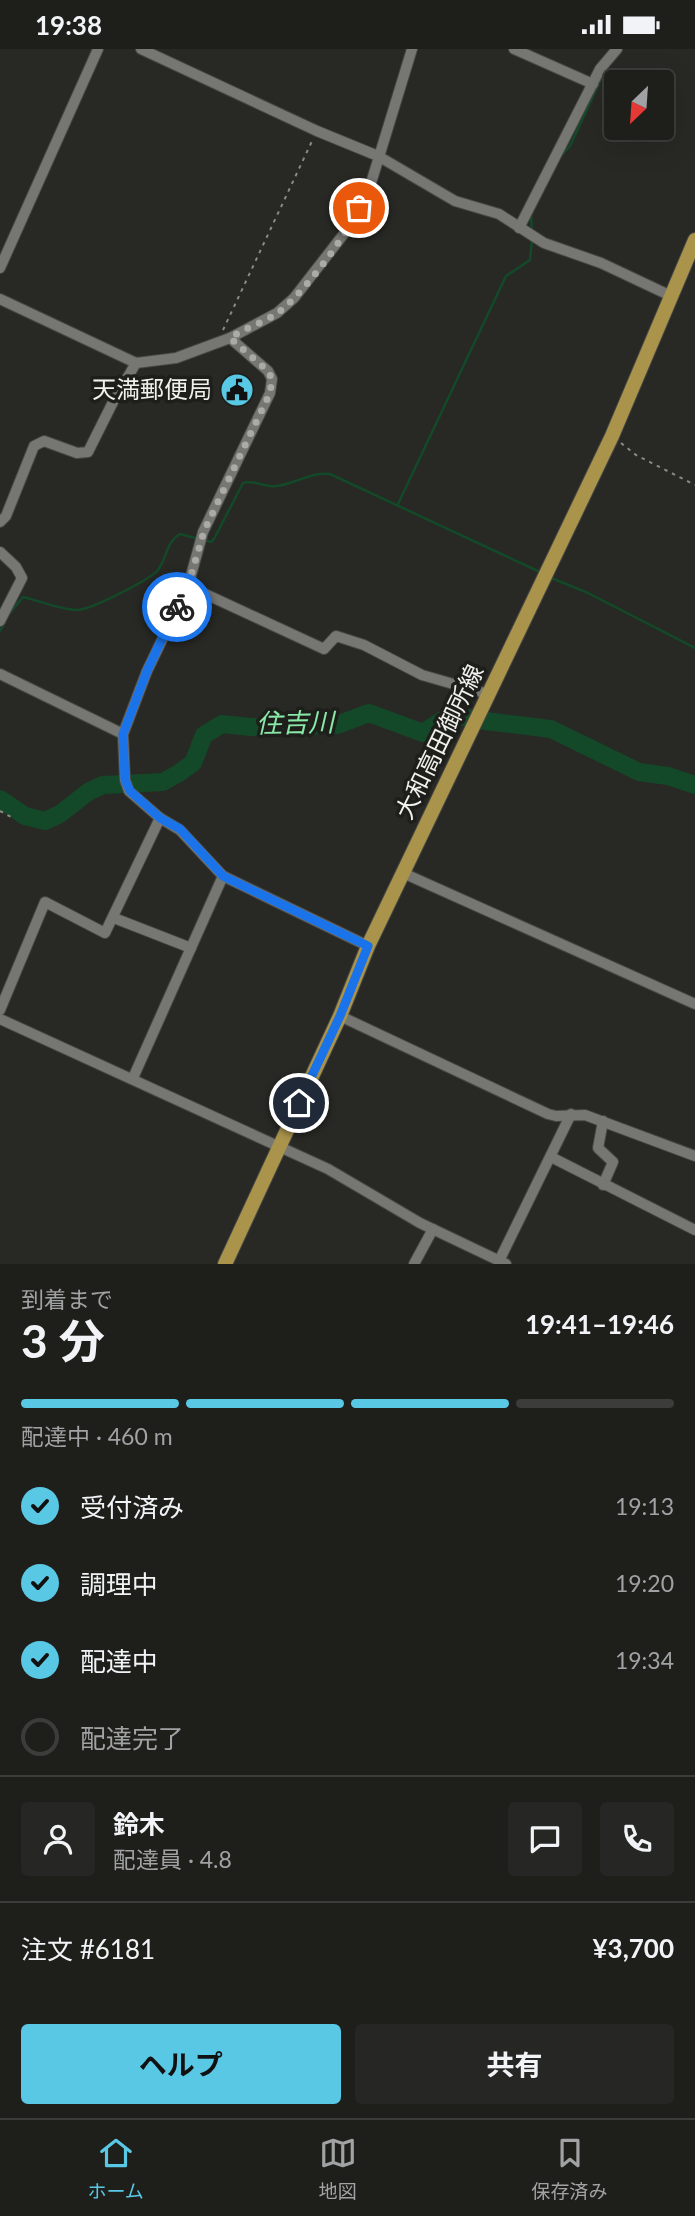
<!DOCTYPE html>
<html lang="ja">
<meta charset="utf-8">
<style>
body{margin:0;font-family:Lato,"Noto Sans JP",sans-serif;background:#262724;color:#f1f3f6;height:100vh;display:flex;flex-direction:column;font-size:26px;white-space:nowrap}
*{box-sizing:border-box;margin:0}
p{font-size:23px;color:#a1a2a3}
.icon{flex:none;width:38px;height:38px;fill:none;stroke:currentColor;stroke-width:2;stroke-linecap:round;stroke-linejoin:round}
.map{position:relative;height:1215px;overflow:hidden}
.panel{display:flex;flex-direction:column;background:#1e1e1b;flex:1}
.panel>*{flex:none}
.needle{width:46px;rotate:205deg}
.controls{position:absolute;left:604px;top:21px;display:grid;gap:14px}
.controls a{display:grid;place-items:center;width:70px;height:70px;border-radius:7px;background:#1e1e1b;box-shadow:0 7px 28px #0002,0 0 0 2px #3c3c3a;font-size:35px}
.pin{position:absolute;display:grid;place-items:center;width:60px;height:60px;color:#fff;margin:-30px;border:4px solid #fff;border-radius:50%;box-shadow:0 2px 7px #0007}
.courier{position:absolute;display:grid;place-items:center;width:70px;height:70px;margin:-35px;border:5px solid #1a73e8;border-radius:50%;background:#fff;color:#222;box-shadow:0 2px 9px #0007}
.head em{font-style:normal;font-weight:700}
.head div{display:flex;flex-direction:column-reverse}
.head{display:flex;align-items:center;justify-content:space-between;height:119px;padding:0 21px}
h1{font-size:46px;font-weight:700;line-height:52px}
.bar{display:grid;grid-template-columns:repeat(4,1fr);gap:10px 7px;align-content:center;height:84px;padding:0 21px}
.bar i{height:9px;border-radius:5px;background:#3c3c3a}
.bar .selected{background:#59c8e5}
.bar p{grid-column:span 4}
.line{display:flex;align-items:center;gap:18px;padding:0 21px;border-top:2px solid #3c3c3a}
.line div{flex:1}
.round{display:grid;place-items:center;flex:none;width:74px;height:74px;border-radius:7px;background:#262724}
ol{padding:0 21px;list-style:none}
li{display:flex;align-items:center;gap:21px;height:77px}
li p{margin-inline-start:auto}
li .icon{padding:7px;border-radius:50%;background:#59c8e5;color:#111;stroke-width:4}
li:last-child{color:#a1a2a3}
li i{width:38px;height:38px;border:4px solid #3c3c3a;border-radius:50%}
.primary-button{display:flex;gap:14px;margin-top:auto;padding:14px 21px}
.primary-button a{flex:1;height:80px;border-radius:7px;background:#59c8e5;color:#111;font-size:28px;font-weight:700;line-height:80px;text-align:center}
.primary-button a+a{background:#262724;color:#f1f3f6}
.status{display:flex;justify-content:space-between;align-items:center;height:49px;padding:0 35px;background:#1e1e1b;direction:ltr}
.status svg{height:19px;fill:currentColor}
.tab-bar{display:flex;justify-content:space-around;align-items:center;height:98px;border-top:2px solid #3c3c3a;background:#1e1e1b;font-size:19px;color:#a1a2a3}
.tab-bar a{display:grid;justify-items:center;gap:4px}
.tab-bar .selected{color:#59c8e5}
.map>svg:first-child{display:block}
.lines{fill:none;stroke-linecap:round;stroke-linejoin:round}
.stream{stroke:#134929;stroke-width:2.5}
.river{stroke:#134929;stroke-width:18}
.minor-casing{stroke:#474743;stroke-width:12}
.major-casing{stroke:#474743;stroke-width:16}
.path{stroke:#898986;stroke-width:2;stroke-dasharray:3.5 5;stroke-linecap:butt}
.minor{stroke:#767772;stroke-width:10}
.major{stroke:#aa944c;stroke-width:14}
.done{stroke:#aaaaa7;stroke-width:7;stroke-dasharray:0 12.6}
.route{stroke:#1a73e8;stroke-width:9}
.labels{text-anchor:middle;stroke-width:7;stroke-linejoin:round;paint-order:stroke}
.poi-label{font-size:24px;fill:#f0f0ed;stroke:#1e1f1b;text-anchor:end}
.street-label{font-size:24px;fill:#f0f0ed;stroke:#1e1f1b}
.water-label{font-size:26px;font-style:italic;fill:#89e9a8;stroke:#1e1f1b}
</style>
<div class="status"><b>19:38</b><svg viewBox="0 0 49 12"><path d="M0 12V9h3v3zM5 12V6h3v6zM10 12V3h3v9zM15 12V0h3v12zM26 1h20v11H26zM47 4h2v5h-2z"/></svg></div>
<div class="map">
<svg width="695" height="1215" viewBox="0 0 695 1215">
<rect width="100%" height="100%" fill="#282824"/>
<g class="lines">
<!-- stream -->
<g class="stream">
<polyline points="561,107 570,97 603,26"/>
<polyline points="531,166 532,184"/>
<polyline points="398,455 506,227 530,211 532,190"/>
<path d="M 205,491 L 211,493 L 214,490 L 243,434 C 254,430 264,439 276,437 C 295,435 310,423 330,425 L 540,523"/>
<polyline points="549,528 588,544 695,599"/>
<path d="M 10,564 L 23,548 C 40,552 59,560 76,561 C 89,562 149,531 158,521 C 167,509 166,493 180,485 L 199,490"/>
<polyline points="0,582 5,573"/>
</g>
<!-- river -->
<polyline class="river" points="0,750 25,767 45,772 60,765 88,743 103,736 163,733 179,724 193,714 204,686 222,675 251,678 337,676 369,664 423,684 450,666 485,672 551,680 639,723 668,727 695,736"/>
<defs>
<g id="minor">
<polyline points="141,0 317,82 378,107 455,152 499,165 544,194 601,214 671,247"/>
<polyline points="514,0 593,35"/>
<polyline points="519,179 600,20 617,0"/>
<polyline points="0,219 98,0"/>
<polyline points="0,250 136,314 176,309 230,289 277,264 294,249 350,177 371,134 412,0"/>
<polyline points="230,289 268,322 272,330 270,344 203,483 188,537 147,622 123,685 125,731 129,742 160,769 180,781 223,827 368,897"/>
<polyline points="0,473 6,467 34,397 44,392 77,404 88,403 113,353 136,314"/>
<polyline points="0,503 16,518 22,529 0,572"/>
<polyline points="188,537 324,600 336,587 364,596 422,626 488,645"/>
<polyline points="0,625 123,685"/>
<polyline points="403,824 695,955"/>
<polyline points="114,869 191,899"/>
<polyline points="0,961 45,853 105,884 160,769"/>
<polyline points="340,967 548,1065 556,1067 585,1066 695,1107"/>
<polyline points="0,970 328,1120 420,1174 506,1215"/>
<polyline points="133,1029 223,827"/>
<polyline points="551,1108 695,1181"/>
<polyline points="603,1136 613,1113 598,1099 603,1072"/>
<polyline points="499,1212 571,1065"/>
<polyline points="414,1215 433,1180"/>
</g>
<polyline id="major" points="225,1215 340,967 368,897 612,387 695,191"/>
</defs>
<!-- minor casing -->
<use href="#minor" class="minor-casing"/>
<!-- major casing -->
<use href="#major" class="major-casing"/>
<!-- path -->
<g class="path">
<polyline points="223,281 313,90"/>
<polyline points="621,394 636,406 695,436"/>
<polyline points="0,762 11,768"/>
</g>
<!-- minor -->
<use href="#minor" class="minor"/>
<!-- major -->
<use href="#major" class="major"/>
</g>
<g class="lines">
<!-- done -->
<path class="done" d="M 177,558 L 188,537 L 204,482 L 270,344 L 272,330 L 268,322 L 230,289 C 245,279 265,273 279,263 C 306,241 344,190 359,159"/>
<!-- route -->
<polyline class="route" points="177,558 147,622 123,685 125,731 130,742 160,769 180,780 223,827 368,897 340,967 299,1054"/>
</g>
<!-- icons -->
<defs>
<symbol id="civic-disc" viewBox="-11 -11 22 22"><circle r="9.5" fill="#59c8e5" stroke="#1e1f1b"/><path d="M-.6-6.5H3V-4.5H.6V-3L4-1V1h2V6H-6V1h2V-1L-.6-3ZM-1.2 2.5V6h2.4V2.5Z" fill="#111"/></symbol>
</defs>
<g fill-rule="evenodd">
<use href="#civic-disc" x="218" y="322" width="38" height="38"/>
</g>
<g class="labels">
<!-- poi labels -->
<g class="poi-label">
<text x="212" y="349">天満郵便局</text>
</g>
<!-- street labels -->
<g class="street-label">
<text transform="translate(440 693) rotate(-64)" y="8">大和高田御所線</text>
</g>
<!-- water labels -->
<g class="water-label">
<text transform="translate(295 674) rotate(-1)" y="9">住吉川</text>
</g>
</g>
</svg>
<div class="controls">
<a><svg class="needle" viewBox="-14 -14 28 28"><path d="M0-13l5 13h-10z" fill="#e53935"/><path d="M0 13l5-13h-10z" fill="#a1a2a3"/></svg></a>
</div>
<div class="pin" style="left:359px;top:159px;background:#ea580c"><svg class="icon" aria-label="bag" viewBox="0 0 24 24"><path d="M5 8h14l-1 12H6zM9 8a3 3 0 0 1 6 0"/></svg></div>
<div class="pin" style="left:299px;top:1054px;background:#1f2937"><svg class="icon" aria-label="home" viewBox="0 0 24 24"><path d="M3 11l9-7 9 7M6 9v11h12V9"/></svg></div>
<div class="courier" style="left:177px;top:558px"><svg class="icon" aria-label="bike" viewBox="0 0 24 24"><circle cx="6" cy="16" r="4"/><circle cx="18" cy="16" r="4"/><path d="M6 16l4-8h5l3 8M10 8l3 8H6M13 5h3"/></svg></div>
</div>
<section class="panel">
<div class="head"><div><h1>3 分</h1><p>到着まで</p></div><em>19:41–19:46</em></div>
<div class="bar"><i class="selected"></i><i class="selected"></i><i class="selected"></i><i></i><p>配達中 · 460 m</p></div>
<ol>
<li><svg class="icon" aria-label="check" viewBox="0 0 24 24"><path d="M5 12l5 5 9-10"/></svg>受付済み<p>19:13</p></li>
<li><svg class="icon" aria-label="check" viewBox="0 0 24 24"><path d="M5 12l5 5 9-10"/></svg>調理中<p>19:20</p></li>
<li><svg class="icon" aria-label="check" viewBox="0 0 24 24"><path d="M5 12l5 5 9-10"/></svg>配達中<p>19:34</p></li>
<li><i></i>配達完了</li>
</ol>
<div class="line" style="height:126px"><a class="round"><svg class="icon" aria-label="person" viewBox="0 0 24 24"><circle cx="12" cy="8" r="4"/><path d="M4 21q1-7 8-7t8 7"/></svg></a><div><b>鈴木</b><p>配達員 · 4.8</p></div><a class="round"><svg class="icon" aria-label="chat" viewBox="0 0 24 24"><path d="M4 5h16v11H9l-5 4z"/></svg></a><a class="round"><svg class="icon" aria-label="phone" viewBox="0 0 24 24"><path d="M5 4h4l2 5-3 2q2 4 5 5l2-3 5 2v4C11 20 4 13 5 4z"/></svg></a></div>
<div class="line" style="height:91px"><div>注文 #6181</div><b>¥3,700</b></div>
<div class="primary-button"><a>ヘルプ</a><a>共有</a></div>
</section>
<nav class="tab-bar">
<a class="selected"><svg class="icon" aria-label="home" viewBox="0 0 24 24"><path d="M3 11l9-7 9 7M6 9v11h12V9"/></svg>ホーム</a>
<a><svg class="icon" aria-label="map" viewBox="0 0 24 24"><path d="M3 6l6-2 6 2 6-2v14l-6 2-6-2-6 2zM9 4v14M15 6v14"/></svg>地図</a>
<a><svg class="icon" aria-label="saved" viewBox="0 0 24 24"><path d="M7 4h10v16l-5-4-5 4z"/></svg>保存済み</a>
</nav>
